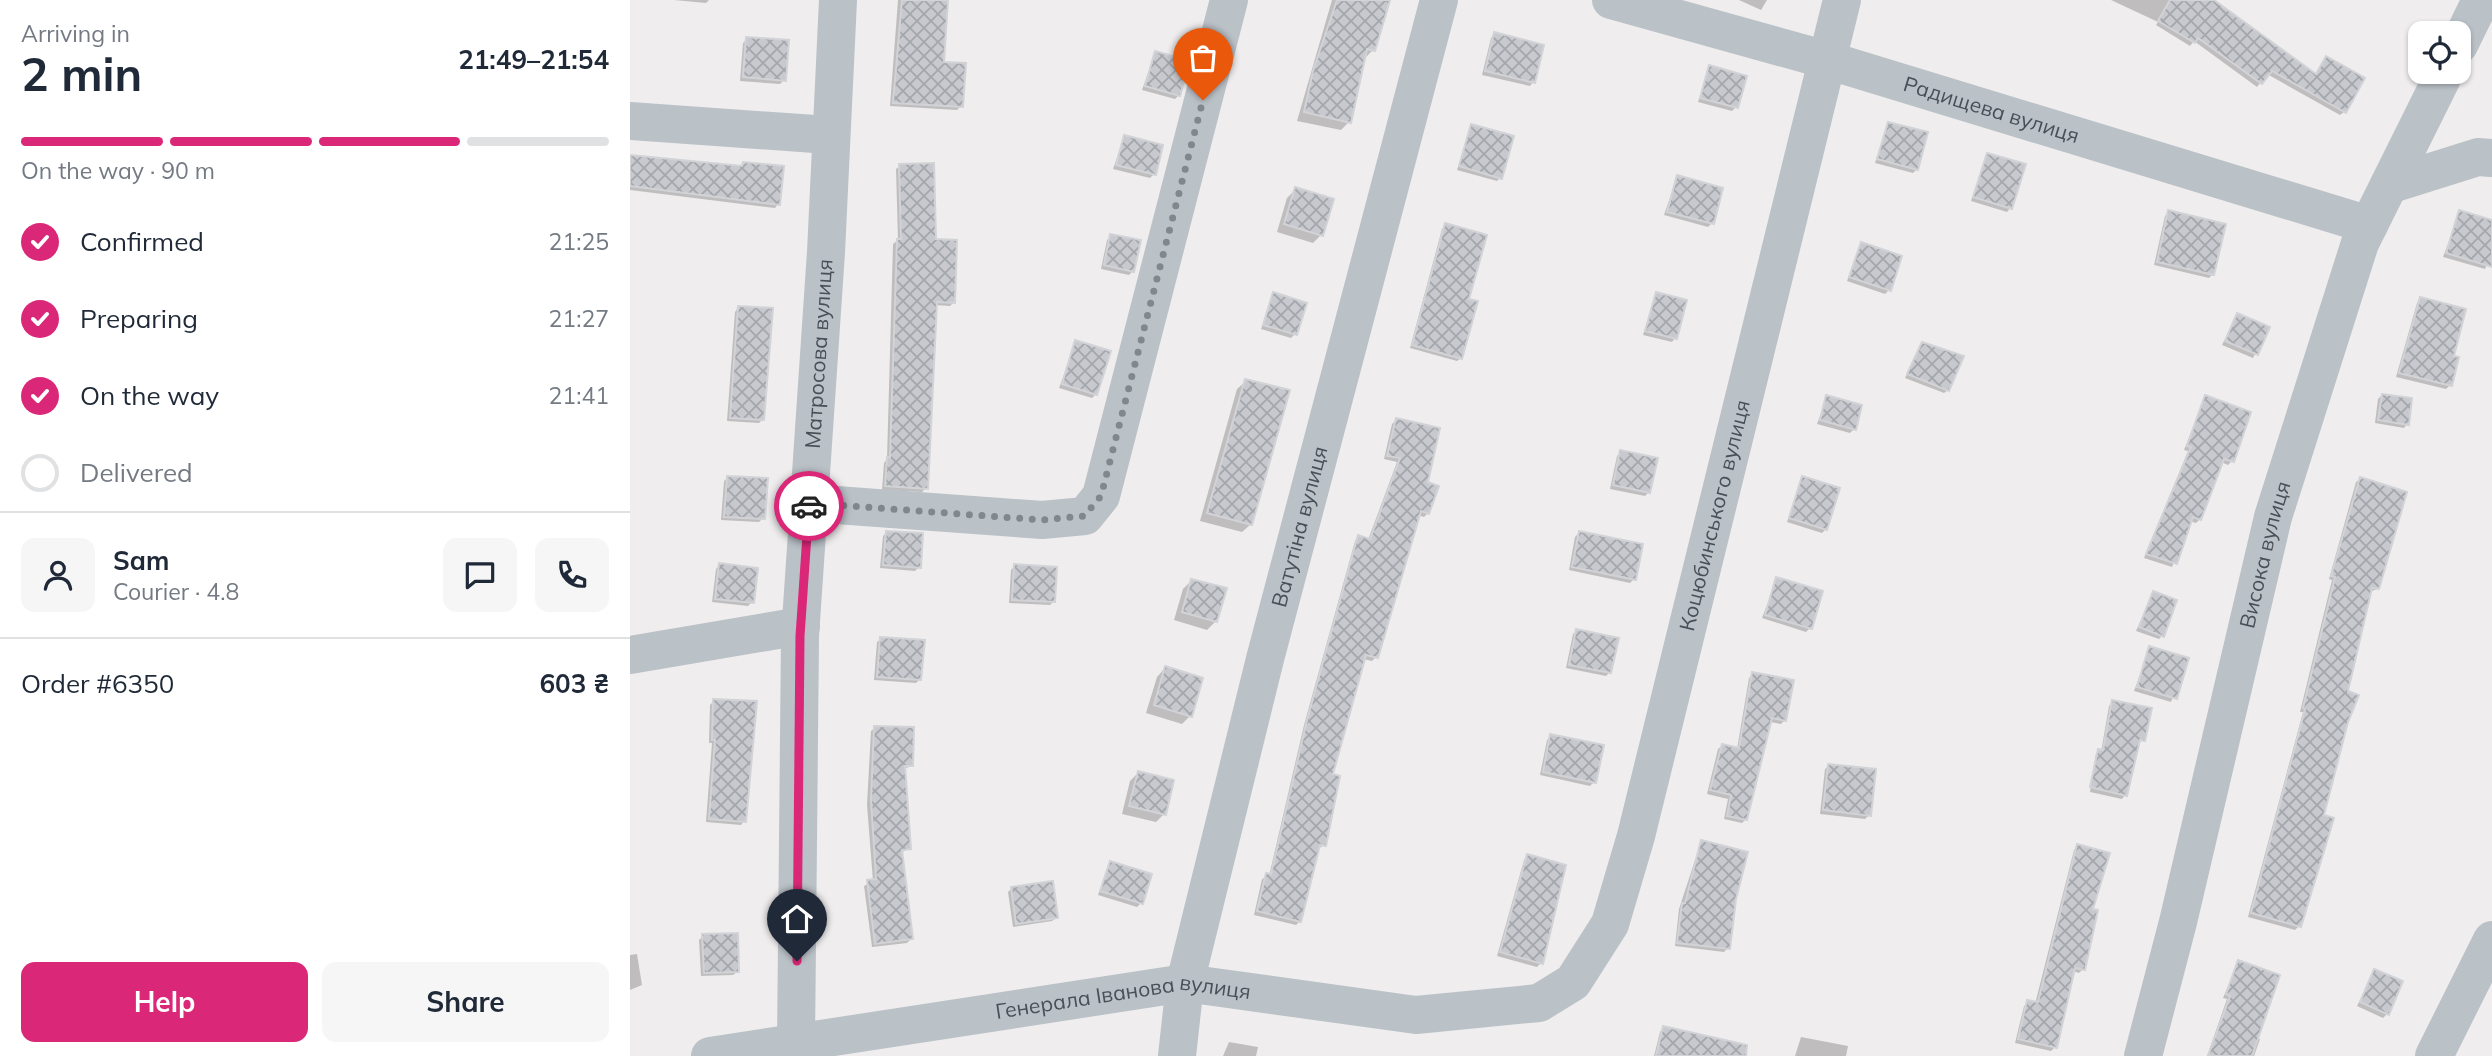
<!DOCTYPE html>
<meta charset="utf-8">
<style>
body{margin:0;font-family:Mulish,sans-serif;background:#f6f6f7;color:#1f2937;height:100vh;display:flex;flex-direction:column;font-size:26px;white-space:nowrap}
*{box-sizing:border-box;margin:0}
p{font-size:23px;color:#747a83}
.icon{flex:none;width:38px;height:38px;fill:none;stroke:currentColor;stroke-width:2;stroke-linecap:round;stroke-linejoin:round}
.map{position:relative;flex:1;overflow:hidden}
.drawer{display:flex;flex-direction:column;background:#fff;width:630px}
.drawer>*{flex:none}
.buttons{position:absolute;left:1778px;top:21px;display:grid;gap:14px}
.buttons a{display:grid;place-items:center;width:63px;height:63px;border-radius:14px;background:#fff;box-shadow:0 2px 5px #0004;font-size:35px}
.pin{position:absolute;display:grid;place-items:center;width:60px;height:60px;color:#fff;margin:-72px -30px;border-radius:50% 50% 50% 0;rotate:-45deg;box-shadow:0 0 7px #0007}
.pin .icon{rotate:45deg}
.courier{position:absolute;display:grid;place-items:center;width:70px;height:70px;margin:-35px;border:5px solid #db2777;border-radius:50%;background:#fff;color:#222;box-shadow:0 2px 9px #0007}
.headline em{font-style:normal;font-weight:700}
.headline div{display:flex;flex-direction:column-reverse}
.headline{display:flex;align-items:center;justify-content:space-between;height:119px;padding:0 21px}
h1{font-size:46px;font-weight:700;line-height:52px}
.bar{display:grid;grid-template-columns:repeat(4,1fr);gap:10px 7px;align-content:center;height:84px;padding:0 21px}
.bar i{height:9px;border-radius:5px;background:#e0e1e3}
.bar .selected{background:#db2777}
.bar p{grid-column:span 4}
.line{display:flex;align-items:center;gap:18px;padding:0 21px;border-top:2px solid #e0e1e3}
.line div{flex:1}
.round{display:grid;place-items:center;flex:none;width:74px;height:74px;border-radius:14px;background:#f6f6f7}
ol{padding:0 21px;list-style:none}
li{display:flex;align-items:center;gap:21px;height:77px}
li p{margin-inline-start:auto}
li .icon{padding:7px;border-radius:50%;background:#db2777;color:#fff;stroke-width:4}
li:last-child{color:#747a83}
li i{width:38px;height:38px;border:4px solid #e0e1e3;border-radius:50%}
.button{display:flex;gap:14px;margin-top:auto;padding:14px 21px}
.button a{flex:1;height:80px;border-radius:14px;background:#db2777;color:#fff;font-size:28px;font-weight:700;line-height:80px;text-align:center}
.button a+a{background:#f6f6f7;color:#1f2937}
main{display:flex;flex:1;min-height:0}
.map>svg:first-child{display:block}
.shadow{fill:#0003}
.building{fill:url(#building-cross-hatch);stroke:#d1d3d7;stroke-width:2}
.lines{fill:none;stroke-linecap:round;stroke-linejoin:round}
.minor{stroke:#bac1c7;stroke-width:38}
.done{stroke:#82878c;stroke-width:7;stroke-dasharray:0 12.6}
.route{stroke:#db2777;stroke-width:9}
.labels{text-anchor:middle;stroke-width:6;stroke-linejoin:round;paint-order:stroke}
.street-label{font-size:21px;fill:#475057;stroke:#fff}
</style>
<main>
<section class="drawer">
<div class="headline"><div><h1>2 min</h1><p>Arriving in</p></div><em>21:49–21:54</em></div>
<div class="bar"><i class="selected"></i><i class="selected"></i><i class="selected"></i><i></i><p>On the way · 90 m</p></div>
<ol>
<li><svg class="icon" aria-label="check" viewBox="0 0 24 24"><path d="M5 12l5 5 9-10"/></svg>Confirmed<p>21:25</p></li>
<li><svg class="icon" aria-label="check" viewBox="0 0 24 24"><path d="M5 12l5 5 9-10"/></svg>Preparing<p>21:27</p></li>
<li><svg class="icon" aria-label="check" viewBox="0 0 24 24"><path d="M5 12l5 5 9-10"/></svg>On the way<p>21:41</p></li>
<li><i></i>Delivered</li>
</ol>
<div class="line" style="height:126px"><a class="round"><svg class="icon" aria-label="person" viewBox="0 0 24 24"><circle cx="12" cy="8" r="4"/><path d="M4 21q1-7 8-7t8 7"/></svg></a><div><b>Sam</b><p>Courier · 4.8</p></div><a class="round"><svg class="icon" aria-label="chat" viewBox="0 0 24 24"><path d="M4 5h16v11H9l-5 4z"/></svg></a><a class="round"><svg class="icon" aria-label="phone" viewBox="0 0 24 24"><path d="M5 4h4l2 5-3 2q2 4 5 5l2-3 5 2v4C11 20 4 13 5 4z"/></svg></a></div>
<div class="line" style="height:91px"><div>Order #6350</div><b>603 ₴</b></div>
<div class="button"><a>Help</a><a>Share</a></div>
</section>
<div class="map">
<svg width="1862" height="1056" viewBox="0 0 1862 1056">
<defs>
<pattern id="building-cross-hatch" width="8" height="8" patternUnits="userSpaceOnUse" patternTransform="scale(1.75)"><rect width="8" height="8" fill="#c7c9cf"/><path d="M0 0l8 8M0 8l8-8" fill="none" stroke="#a3a6ab"/></pattern>
</defs>
<rect width="100%" height="100%" fill="#efeded"/>
<!-- shadow -->
<g class="shadow">
<polygon points="44,0 79,0 76,3"/>
<polygon points="268,0 316,0 312,63 331,106 327,110 260,106"/>
<polygon points="702,0 745,0 743,50 735,58 719,122 711,130 667,121"/>
<polygon points="1109,0 1137,0 1131,10"/>
<polygon points="1481,0 1585,0 1586,3 1685,75 1696,58 1714,112 1710,115 1637,74 1627,87 1564,41 1560,46 1526,25 1528,22"/>
<polygon points="865,34 903,82 900,86 852,75 861,38"/>
<polygon points="117,39 154,80 150,84 110,81 113,43"/>
<polygon points="525,53 549,95 545,99 512,90"/>
<polygon points="1080,67 1106,107 1102,111 1068,102"/>
<polygon points="1258,123 1287,169 1283,173 1245,163"/>
<polygon points="842,126 870,178 867,181 827,170"/>
<polygon points="494,137 524,174 520,178 483,169"/>
<polygon points="1357,155 1380,208 1377,212 1341,201"/>
<polygon points="0,157 109,168 113,164 148,204 145,208 0,190"/>
<polygon points="270,166 304,241 324,302 320,306 305,305 296,488 292,492 252,490 254,463 257,459 263,244 268,240 266,169"/>
<polygon points="1047,177 1082,223 1078,227 1034,215"/>
<polygon points="666,189 691,235 683,243 647,232 657,198"/>
<polygon points="1539,212 1583,274 1579,278 1524,265 1535,216"/>
<polygon points="1830,212 1862,222 1862,254 1855,269 1813,257"/>
<polygon points="816,225 837,300 831,358 827,361 780,348 812,229"/>
<polygon points="481,236 503,271 499,275 471,269 477,240"/>
<polygon points="1231,244 1259,290 1255,294 1217,281"/>
<polygon points="644,294 665,334 661,338 631,329"/>
<polygon points="1026,294 1045,338 1042,342 1013,335"/>
<polygon points="1791,299 1822,357 1820,385 1816,389 1766,377 1787,303"/>
<polygon points="108,308 133,419 129,423 97,421 105,312"/>
<polygon points="1607,315 1638,328 1623,358 1592,345"/>
<polygon points="446,342 466,394 462,398 429,388"/>
<polygon points="1293,344 1318,390 1314,393 1275,378"/>
<polygon points="616,381 621,524 612,532 570,521 607,389"/>
<polygon points="1752,395 1777,424 1774,428 1745,423 1748,399"/>
<polygon points="1197,397 1224,429 1220,433 1187,424"/>
<polygon points="1575,397 1602,461 1598,465 1591,462 1569,520 1566,523 1560,521 1542,567 1514,558 1558,451 1554,450"/>
<polygon points="766,420 796,483 798,513 794,517 788,515 746,657 742,661 733,659 701,775 694,845 688,849 670,921 666,925 624,915 632,879 639,876 674,725 725,541 729,537 738,540 767,462 754,459 762,424"/>
<polygon points="991,452 1019,492 1015,496 980,489 987,456"/>
<polygon points="98,478 133,518 129,522 91,520 94,481"/>
<polygon points="1173,478 1196,529 1192,533 1157,522"/>
<polygon points="1730,479 1747,589 1740,592 1716,692 1717,721 1692,816 1669,926 1665,930 1618,917 1673,712 1670,712 1702,580 1699,579 1726,482"/>
<polygon points="257,532 289,567 285,571 250,568 253,536"/>
<polygon points="949,533 1004,579 1000,583 939,570 945,537"/>
<polygon points="90,565 122,602 118,606 82,602 86,569"/>
<polygon points="385,566 424,601 420,605 379,603 381,570"/>
<polygon points="1147,579 1180,628 1176,632 1132,618"/>
<polygon points="561,581 586,621 577,630 544,620 553,589"/>
<polygon points="1523,593 1532,636 1529,639 1506,631"/>
<polygon points="947,631 980,672 976,676 936,668 943,634"/>
<polygon points="251,639 290,679 286,683 244,680 247,642"/>
<polygon points="1520,648 1557,660 1541,702 1504,691"/>
<polygon points="535,668 560,716 552,724 516,713 527,677"/>
<polygon points="1123,674 1155,720 1151,724 1140,722 1116,819 1112,823 1094,819 1098,799 1077,794 1088,749 1092,746 1107,749 1119,678"/>
<polygon points="84,701 114,821 111,825 76,822 82,743 79,743 80,705"/>
<polygon points="1483,702 1513,740 1507,744 1495,795 1492,799 1460,792 1466,753 1471,752 1479,706"/>
<polygon points="245,728 281,766 274,769 279,848 271,853 281,939 277,943 242,947 234,886 243,881 237,805 241,731"/>
<polygon points="921,736 964,782 960,786 910,775 917,740"/>
<polygon points="1199,766 1239,815 1235,819 1190,814 1195,769"/>
<polygon points="508,773 534,814 526,822 492,814 500,781"/>
<polygon points="1071,842 1104,899 1098,948 1094,952 1045,946 1049,909"/>
<polygon points="1448,846 1461,910 1453,969 1449,973 1442,971 1425,1047 1421,1051 1385,1043 1394,1006 1398,1002 1405,1004 1444,850"/>
<polygon points="897,856 911,963 907,967 867,956 894,860"/>
<polygon points="480,863 511,903 507,907 468,895"/>
<polygon points="381,889 426,918 422,921 383,927 378,892"/>
<polygon points="73,936 107,972 103,975 71,976 69,940"/>
<polygon points="7,954 12,985 0,990 0,955"/>
<polygon points="1608,962 1627,1038 1630,1039 1624,1056 1577,1056 1597,999 1593,998"/>
<polygon points="1745,971 1757,1014 1753,1018 1727,1006"/>
<polygon points="1033,1028 1080,1056 1024,1056 1030,1032"/>
<polygon points="1171,1037 1218,1046 1216,1056 1165,1056"/>
<polygon points="599,1042 628,1047 626,1056 593,1056"/>
</g>
<!-- building -->
<g class="building">
<polygon points="272,0 318,0 314,62 336,63 333,107 263,103"/>
<polygon points="707,0 760,0 745,51 737,49 721,123 674,112 683,71"/>
<polygon points="1540,0 1584,0 1686,74 1696,56 1735,78 1716,113 1642,71 1632,84 1568,38 1565,43 1528,21"/>
<polygon points="864,32 914,45 905,83 855,71"/>
<polygon points="116,37 159,40 156,81 113,77"/>
<polygon points="525,51 560,61 550,96 515,86"/>
<polygon points="1079,65 1117,76 1108,108 1070,98"/>
<polygon points="1258,122 1298,132 1288,170 1247,159"/>
<polygon points="841,124 884,136 872,179 829,166"/>
<polygon points="494,135 533,145 526,175 486,165"/>
<polygon points="1357,153 1396,164 1382,209 1343,197"/>
<polygon points="0,155 112,166 113,162 154,166 150,205 0,186"/>
<polygon points="304,163 306,239 327,240 325,303 307,302 298,489 255,486 257,457 260,457 267,239 271,239 269,164"/>
<polygon points="1047,175 1093,188 1084,224 1037,212"/>
<polygon points="665,187 704,199 693,236 654,224"/>
<polygon points="1538,210 1596,224 1584,275 1527,262"/>
<polygon points="1829,210 1862,220 1862,267 1816,253"/>
<polygon points="815,223 857,235 839,299 848,301 832,359 782,345"/>
<polygon points="480,234 511,240 504,272 474,265"/>
<polygon points="1231,242 1272,256 1261,291 1219,277"/>
<polygon points="643,292 677,303 667,335 633,325"/>
<polygon points="1026,292 1057,300 1047,339 1015,331"/>
<polygon points="1790,297 1836,309 1824,356 1829,357 1822,386 1769,373"/>
<polygon points="108,306 143,308 134,420 100,418"/>
<polygon points="1607,313 1640,327 1628,355 1595,341"/>
<polygon points="445,340 481,351 467,395 432,384"/>
<polygon points="1292,342 1334,356 1319,391 1277,374"/>
<polygon points="615,379 660,390 622,525 577,513"/>
<polygon points="1752,394 1782,398 1779,425 1748,420"/>
<polygon points="1196,395 1232,405 1226,430 1190,420"/>
<polygon points="1575,395 1621,412 1604,462 1594,459 1571,520 1563,517 1547,564 1516,554 1561,447 1557,446"/>
<polygon points="766,418 810,428 798,482 809,486 799,514 791,511 748,658 736,655 703,774 710,776 696,846 690,845 671,922 627,911 636,873 641,874 677,720 728,535 740,539 770,458 757,456"/>
<polygon points="990,450 1028,458 1020,493 983,485"/>
<polygon points="97,476 138,478 135,519 94,517"/>
<polygon points="1172,476 1210,488 1197,530 1159,518"/>
<polygon points="1730,477 1777,492 1749,589 1742,588 1718,691 1729,695 1718,722 1694,815 1704,818 1671,927 1621,913 1675,709 1673,708 1705,577 1701,576"/>
<polygon points="256,531 293,533 291,568 253,565"/>
<polygon points="949,531 1013,544 1006,580 942,567"/>
<polygon points="89,563 128,568 124,603 85,599"/>
<polygon points="384,564 427,567 425,602 382,600"/>
<polygon points="1146,577 1193,591 1182,629 1135,615"/>
<polygon points="561,579 597,588 587,622 552,612"/>
<polygon points="1523,591 1547,600 1534,637 1509,627"/>
<polygon points="946,629 989,638 981,673 939,665"/>
<polygon points="250,637 295,640 291,680 247,677"/>
<polygon points="1519,646 1559,658 1547,699 1507,687"/>
<polygon points="535,666 573,678 562,717 524,705"/>
<polygon points="1122,672 1164,680 1156,721 1142,718 1117,820 1097,816 1101,795 1080,790 1092,744 1109,748"/>
<polygon points="83,699 127,701 116,822 79,819 85,740 82,740"/>
<polygon points="1482,700 1522,708 1515,741 1510,740 1497,796 1460,787 1468,749 1473,750"/>
<polygon points="244,726 284,727 283,766 275,766 281,849 272,850 283,939 245,944 237,880 246,879 241,800"/>
<polygon points="920,734 974,745 966,783 913,772"/>
<polygon points="1198,764 1246,769 1241,816 1193,810"/>
<polygon points="508,771 544,780 536,815 499,806"/>
<polygon points="1071,840 1118,852 1106,899 1100,949 1047,943 1052,903 1055,903"/>
<polygon points="1447,844 1480,853 1463,909 1468,910 1455,970 1445,968 1427,1048 1388,1039 1397,1000 1408,1002"/>
<polygon points="897,854 936,865 913,964 870,952"/>
<polygon points="480,861 522,874 513,904 470,891"/>
<polygon points="423,881 428,918 386,924 381,887"/>
<polygon points="108,933 109,972 74,973 72,934"/>
<polygon points="1608,960 1650,975 1622,1056 1578,1056 1600,996 1596,994"/>
<polygon points="1744,969 1773,981 1759,1015 1730,1002"/>
<polygon points="1033,1026 1117,1045 1116,1056 1026,1056"/>
</g>
<g class="lines">
<!-- minor -->
<g class="minor">
<path id="s1" d="M 981,0 L 1197,60 L 1739,225"/>
<polyline points="1829,45 1851,0"/>
<polyline points="0,121 199,135"/>
<polyline points="1759,185 1848,157 1862,158"/>
<polyline points="179,503 412,520 455,516 471,496 599,0"/>
<polyline points="0,655 171,626"/>
<path id="s2" d="M 166,1043 L 170,636 L 196,252 L 208,0"/>
<path id="s3" d="M 80,1056 L 555,983 L 786,1015 L 909,1003 L 943,982 L 980,924 L 1006,836 L 1212,0"/>
<path id="s4" d="M 547,1056 L 555,983 L 635,659 L 809,0"/>
<path id="s5" d="M 1513,1056 L 1548,922 L 1643,517 L 1730,243 L 1815,72"/>
<polyline points="1804,1056 1862,940"/>
</g>
</g>
<g class="lines">
<!-- done -->
<polyline class="done" points="179,506 179,503 412,520 454,516 471,496 573,100"/>
<!-- route -->
<polyline class="route" points="167,961 170,636 179,506"/>
</g>
<g class="labels">
<!-- street labels -->
<g class="street-label">
<text dy="7" stroke="none"><textPath href="#s1" startOffset="396">Радищева вулиця</textPath></text>
<text dy="7" stroke="none"><textPath href="#s2" startOffset="690">Матросова вулиця</textPath></text>
<text dy="7" stroke="none"><textPath href="#s3" startOffset="1368">Коцюбинського вулиця</textPath></text>
<text dy="7" stroke="none"><textPath href="#s4" startOffset="544">Ватутіна вулиця</textPath></text>
<text dy="7" stroke="none"><textPath href="#s5" startOffset="516">Висока вулиця</textPath></text>
<text dy="7" stroke="none"><textPath href="#s3" startOffset="418">Генерала Іванова вулиця</textPath></text>
</g>
</g>
</svg>
<div class="buttons">
<a><svg class="icon" aria-label="locate" viewBox="0 0 24 24"><circle cx="12" cy="12" r="6"/><path d="M12 2v4M12 18v4M2 12h4M18 12h4"/></svg></a>
</div>
<div class="pin" style="left:573px;top:100px;background:#ea580c"><svg class="icon" aria-label="bag" viewBox="0 0 24 24"><path d="M5 8h14l-1 12H6zM9 8a3 3 0 0 1 6 0"/></svg></div>
<div class="pin" style="left:167px;top:961px;background:#1f2937"><svg class="icon" aria-label="home" viewBox="0 0 24 24"><path d="M3 11l9-7 9 7M6 9v11h12V9"/></svg></div>
<div class="courier" style="left:179px;top:506px"><svg class="icon" aria-label="car" viewBox="0 0 24 24"><path d="M5 17H2v-5l4-1 3-4h7l3 4 3 1v5h-3M9 17h6M6 11h13"/><circle cx="7" cy="17" r="2"/><circle cx="17" cy="17" r="2"/></svg></div>
</div>
</main>
